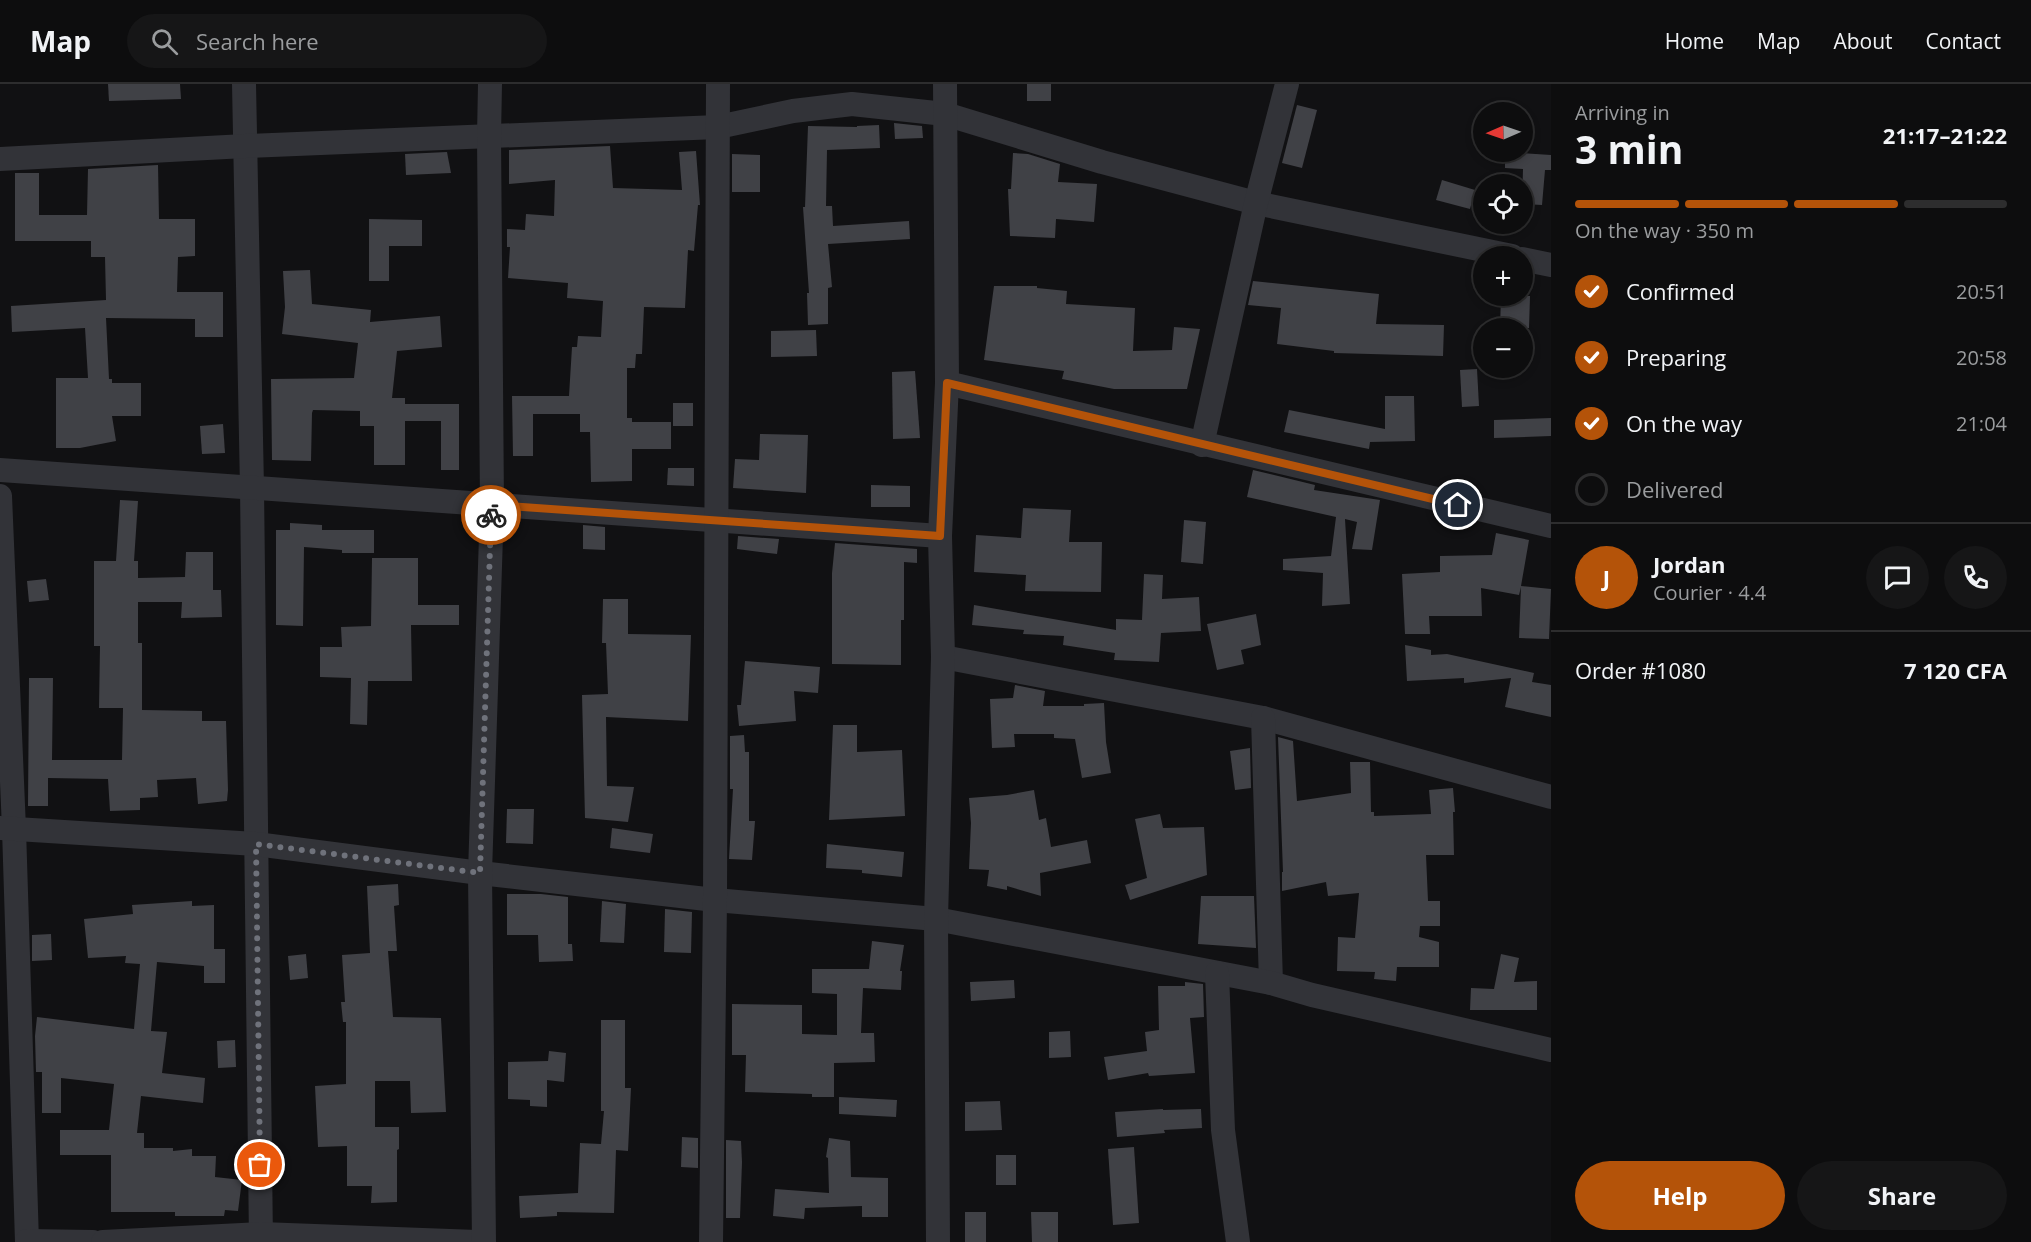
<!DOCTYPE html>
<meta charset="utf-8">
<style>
body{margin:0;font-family:"Open Sans",sans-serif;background:#161617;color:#f1f3f6;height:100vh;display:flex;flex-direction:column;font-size:22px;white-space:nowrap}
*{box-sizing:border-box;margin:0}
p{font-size:20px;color:#9a9c9e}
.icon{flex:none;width:33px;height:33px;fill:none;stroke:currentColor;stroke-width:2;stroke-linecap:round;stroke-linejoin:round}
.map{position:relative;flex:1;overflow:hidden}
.panel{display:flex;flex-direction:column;background:#0d0d0e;width:480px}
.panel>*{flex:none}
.needle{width:39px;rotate:268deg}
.tools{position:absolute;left:1473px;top:18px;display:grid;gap:12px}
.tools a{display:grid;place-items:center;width:60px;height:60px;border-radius:50%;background:#0d0d0e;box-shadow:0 3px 9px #0003,0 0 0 2px #2d2d2e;font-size:30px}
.pin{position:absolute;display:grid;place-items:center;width:51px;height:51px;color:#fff;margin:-26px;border:3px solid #fff;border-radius:50%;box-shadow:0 2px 6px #0007}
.courier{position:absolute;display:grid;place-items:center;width:60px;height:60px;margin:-30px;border:4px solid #b45309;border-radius:50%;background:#fff;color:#222;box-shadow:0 2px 8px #0007}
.summary em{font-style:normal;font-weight:700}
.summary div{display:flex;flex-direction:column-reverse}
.summary{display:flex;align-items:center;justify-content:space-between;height:102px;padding:0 24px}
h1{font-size:39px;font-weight:700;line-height:45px}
.bar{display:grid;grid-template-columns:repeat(4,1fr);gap:9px 6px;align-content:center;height:72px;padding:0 24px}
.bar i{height:8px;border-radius:4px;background:#2d2d2e}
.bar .on{background:#b45309}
.bar p{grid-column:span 4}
.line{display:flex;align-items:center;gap:15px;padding:0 24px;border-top:2px solid #2d2d2e}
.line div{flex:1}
.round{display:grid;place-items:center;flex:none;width:63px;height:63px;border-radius:32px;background:#161617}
ol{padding:0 24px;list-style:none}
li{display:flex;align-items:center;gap:18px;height:66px}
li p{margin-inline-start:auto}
li .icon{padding:6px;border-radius:50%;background:#b45309;color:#fff;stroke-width:4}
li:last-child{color:#9a9c9e}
li i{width:33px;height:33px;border:3px solid #2d2d2e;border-radius:50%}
.action{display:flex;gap:12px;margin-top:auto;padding:12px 24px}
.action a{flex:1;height:69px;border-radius:36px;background:#b45309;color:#fff;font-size:24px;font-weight:700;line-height:69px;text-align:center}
.action a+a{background:#161617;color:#f1f3f6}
header{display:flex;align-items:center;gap:36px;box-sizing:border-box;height:84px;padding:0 30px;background:#0d0d0e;border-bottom:2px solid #2d2d2e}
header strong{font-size:28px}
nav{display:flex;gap:33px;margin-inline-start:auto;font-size:21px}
.search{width:420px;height:54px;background:#161617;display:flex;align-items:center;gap:15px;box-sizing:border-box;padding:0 21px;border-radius:33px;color:#9a9c9e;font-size:22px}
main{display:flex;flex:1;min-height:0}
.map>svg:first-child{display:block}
.building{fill:#404146}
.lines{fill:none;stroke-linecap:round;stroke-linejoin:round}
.minor{stroke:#323338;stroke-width:24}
.done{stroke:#6f727b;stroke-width:6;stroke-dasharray:0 10.8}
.route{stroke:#b45309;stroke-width:8}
</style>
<header>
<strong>Map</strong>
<div class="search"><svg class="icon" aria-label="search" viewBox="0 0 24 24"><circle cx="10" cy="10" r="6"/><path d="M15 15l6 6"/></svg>Search here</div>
<nav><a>Home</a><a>Map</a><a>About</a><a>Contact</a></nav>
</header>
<main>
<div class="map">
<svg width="1551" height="1158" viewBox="0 0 1551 1158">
<rect width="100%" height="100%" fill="#111113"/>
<!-- building -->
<g class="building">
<polygon points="108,0 180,0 181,15 109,17"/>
<rect x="1027" y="0" width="24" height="17"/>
<polygon points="1297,21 1317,26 1302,84 1282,79"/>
<polygon points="894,39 922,42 923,54 895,55"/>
<polygon points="879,41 880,64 827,66 826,122 832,122 833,142 909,137 910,155 828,160 832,203 828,204 828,240 808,241 807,209 809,209 803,123 805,123 808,42 857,43 857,42"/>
<polygon points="610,62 613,104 682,106 679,68 696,67 700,121 698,121 694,167 688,166 685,224 644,223 642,270 636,270 635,284 627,284 627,334 632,334 632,338 671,338 671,365 632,365 632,397 591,398 590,348 580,348 580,330 533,330 533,372 513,372 512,312 569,312 572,263 577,263 578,252 601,253 603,217 567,214 568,199 508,194 510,163 507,163 507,145 525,146 526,130 554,132 555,96 509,100 509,66"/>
<polygon points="447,68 451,89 406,91 405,70"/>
<polygon points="1505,68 1551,71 1551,86 1545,86 1542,121 1522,120 1523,85 1505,84"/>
<polygon points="1013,69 1028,70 1060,80 1058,98 1097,100 1094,138 1056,135 1055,154 1010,152 1008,105 1011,105"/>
<polygon points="732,70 760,71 760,108 732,108"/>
<polygon points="158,81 159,135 195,135 195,172 178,173 177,208 223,208 223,253 195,253 195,235 106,234 109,295 112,295 112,299 141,299 141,332 112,332 116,357 80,364 56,364 56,294 88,294 85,244 12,248 11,222 106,216 105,173 91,173 91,157 15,157 15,89 39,89 39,131 87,131 88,85"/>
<polygon points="1442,96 1475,106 1470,125 1436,116"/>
<polygon points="369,135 422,136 422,162 389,162 389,197 369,197"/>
<polygon points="310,186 312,220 371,226 370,238 440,232 442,263 397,267 392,314 405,314 405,320 459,320 459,386 441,386 441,337 405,337 405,381 374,381 374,342 360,342 360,327 313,326 312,329 311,377 272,376 271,295 354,294 358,259 282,250 285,223 283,187"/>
<polygon points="1253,197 1379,210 1376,240 1444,241 1443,272 1334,269 1334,267 1277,260 1281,224 1248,221"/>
<polygon points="994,202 1037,202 1037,204 1067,207 1066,220 1135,224 1133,267 1172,266 1174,243 1200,245 1187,305 1114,305 1062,295 1064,287 984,276"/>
<polygon points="1501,212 1530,212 1529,244 1500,244"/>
<polygon points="816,246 817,272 771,273 771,247"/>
<polygon points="1477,285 1479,322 1462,323 1460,286"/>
<polygon points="915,287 920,354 893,355 892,288"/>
<polygon points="1385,312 1414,312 1415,357 1370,358 1369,365 1284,348 1289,326 1385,345"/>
<rect x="673" y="319" width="20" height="23"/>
<polygon points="1551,334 1551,352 1494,354 1494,336"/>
<polygon points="223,340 225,369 202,370 200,342"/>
<polygon points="760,350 808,351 806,409 733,404 735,375 759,376"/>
<polygon points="668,384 694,384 694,402 667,401"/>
<polygon points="1253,386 1315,401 1314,406 1380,416 1372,466 1352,465 1357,438 1345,435 1350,520 1322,522 1323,489 1283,486 1283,475 1331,472 1336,433 1247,413"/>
<polygon points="871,401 910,402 910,423 871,423"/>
<polygon points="120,416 138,417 134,477 138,477 138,494 185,493 186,468 213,468 213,506 221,506 222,533 181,534 182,518 138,518 138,559 142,559 142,626 202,627 202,637 226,637 228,706 227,717 198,720 196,694 157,696 158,713 140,714 140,726 110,727 108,695 48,694 48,722 28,722 29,594 53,594 52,676 122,676 123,624 99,624 100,562 94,562 94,477 116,477"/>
<polygon points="1023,424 1071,426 1069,458 1102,458 1101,508 1025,507 1026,491 974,488 976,451 1021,454"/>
<polygon points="1184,436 1206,438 1203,480 1181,478"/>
<polygon points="290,439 322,441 322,446 374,446 374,469 342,469 342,466 304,463 303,542 276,541 276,446 290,446"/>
<polygon points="583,441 605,443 605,466 583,465"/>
<polygon points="1496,449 1529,456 1521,502 1551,505 1549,555 1519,554 1521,503 1519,511 1481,504 1482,532 1429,532 1430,550 1405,550 1402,490 1440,488 1440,472 1492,471"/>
<polygon points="738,452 779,455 777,470 737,465"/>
<polygon points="835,459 917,465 917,479 904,478 904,536 901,536 901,581 832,580 832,489"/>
<polygon points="372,474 418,474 418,521 459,521 459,541 411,541 412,597 368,597 367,641 350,640 351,594 320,593 320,563 342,563 341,543 371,542"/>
<polygon points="1144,490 1163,491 1162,515 1199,513 1201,547 1161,549 1159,578 1114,576 1115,569 1063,561 1064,552 1023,550 1024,546 972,541 974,521 1116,546 1116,535 1142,536"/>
<polygon points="46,495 49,516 29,518 27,497"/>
<polygon points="603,515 628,515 628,550 691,551 688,637 606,633 607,702 634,703 628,738 585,734 582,611 608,610 606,559 602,559"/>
<polygon points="1256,530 1261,561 1241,566 1244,580 1217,586 1207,540"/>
<polygon points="1405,561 1431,566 1431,571 1447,570 1534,589 1532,598 1551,601 1551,633 1505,623 1511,594 1464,599 1464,594 1407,597"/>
<polygon points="745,577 820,583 818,609 794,607 796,637 739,642 737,621 741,621"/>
<polygon points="1015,601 1045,607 1043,622 1084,622 1084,620 1104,619 1106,658 1111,689 1082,694 1075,655 1054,654 1054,650 1014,650 1015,663 992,664 990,615 1013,614"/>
<polygon points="833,641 857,641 857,668 902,666 905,732 829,736"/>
<polygon points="744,651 745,668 749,668 749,737 755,737 752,776 729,775 733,705 730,705 730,652"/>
<polygon points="1278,653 1293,657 1297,717 1351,709 1350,678 1370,678 1371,728 1374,728 1374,732 1431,730 1429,706 1453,704 1455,728 1453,728 1454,771 1426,771 1428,817 1440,817 1440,842 1420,842 1419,853 1439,858 1439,883 1397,883 1396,897 1374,895 1375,888 1337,887 1338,853 1355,854 1359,809 1328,812 1326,798 1282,807 1282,788 1283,788"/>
<polygon points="1250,664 1251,704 1235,706 1230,667"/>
<polygon points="1034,706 1039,736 1046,734 1051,763 1087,756 1091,779 1040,789 1041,812 1007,802 1007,806 987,802 989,786 969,785 971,739 969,714 1007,711"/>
<polygon points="507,725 534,725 533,760 506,759"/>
<polygon points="1160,730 1163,744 1204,743 1207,791 1130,816 1125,801 1147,794 1135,735"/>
<polygon points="612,744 653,750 650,769 610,764"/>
<polygon points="827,760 904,768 902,793 862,789 862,786 826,784"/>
<polygon points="398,800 399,821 394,822 397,867 388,867 393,933 441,934 446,1028 411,1029 410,997 375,997 375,1043 399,1043 399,1065 397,1066 397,1118 371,1119 372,1102 347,1102 347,1062 318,1063 315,1002 346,1000 346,938 343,938 341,918 345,918 342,871 370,869 367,802"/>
<polygon points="507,810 541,810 568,813 568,860 572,860 573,877 539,878 538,851 507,851"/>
<polygon points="1201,812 1254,812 1256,864 1198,860"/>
<polygon points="192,817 192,822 214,821 214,865 225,865 225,899 204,899 204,882 157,878 151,947 167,948 162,989 205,994 203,1019 141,1012 137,1049 144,1049 144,1064 173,1064 173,1067 192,1065 192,1072 216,1072 215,1093 242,1096 238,1127 225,1126 224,1132 175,1132 175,1128 111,1128 111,1071 60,1071 60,1046 109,1046 114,1000 61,994 61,1029 42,1029 42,988 36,988 35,952 37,933 134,945 140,880 125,879 126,872 88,874 84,835 133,830 132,821"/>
<polygon points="602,817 626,820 624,859 600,858"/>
<polygon points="665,825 692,828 691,869 664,868"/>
<polygon points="51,850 52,876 32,877 32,851"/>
<polygon points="872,857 904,861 900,887 902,887 901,906 863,904 861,949 874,949 875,978 834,979 834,1013 812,1013 812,1010 745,1008 746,971 732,971 732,920 802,921 802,950 837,951 837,910 812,909 812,885 869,885"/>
<polygon points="306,870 308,894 290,896 288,872"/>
<polygon points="1501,870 1519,874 1514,898 1537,897 1537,926 1470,926 1471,904 1494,905"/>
<polygon points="1014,896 1015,914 971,917 970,898"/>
<polygon points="1185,898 1203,900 1204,933 1190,934 1195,989 1149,992 1148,989 1108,996 1104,973 1147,967 1145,948 1159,946 1158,902 1185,902"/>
<polygon points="601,936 625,936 625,1004 631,1004 628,1067 616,1066 614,1129 557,1128 557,1132 520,1134 519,1112 578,1109 580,1059 601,1060 604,1027 601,1027"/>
<polygon points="1070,947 1071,973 1049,974 1049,948"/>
<polygon points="235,956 236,983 218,984 217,957"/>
<polygon points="549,967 566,969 564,998 547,996 547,1023 530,1022 530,1016 508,1015 508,978 548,977"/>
<polygon points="839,1013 897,1016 896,1033 839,1030"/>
<polygon points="1000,1017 1002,1046 965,1047 965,1018"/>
<polygon points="1163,1025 1163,1026 1201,1025 1202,1044 1164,1046 1165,1049 1117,1053 1115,1028"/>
<polygon points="682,1053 698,1054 698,1084 681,1083"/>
<polygon points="829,1054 850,1057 851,1093 888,1094 888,1133 862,1133 862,1122 805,1124 804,1135 773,1132 775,1105 829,1109 828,1074 826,1073"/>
<polygon points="726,1056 741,1057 742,1078 740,1134 726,1134"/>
<polygon points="1134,1063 1139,1139 1113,1141 1108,1065"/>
<rect x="996" y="1071" width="20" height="30"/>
<rect x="965" y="1128" width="21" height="30"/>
<polygon points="1031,1128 1058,1128 1058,1158 1032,1158"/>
</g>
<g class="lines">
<!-- minor -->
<g class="minor">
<polyline points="244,0 252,404 261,1158"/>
<polyline points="0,75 245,62 718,43 793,27 852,20 945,30 1102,78 1256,119 1512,172"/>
<polyline points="1522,175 1551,181"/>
<polyline points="947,299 1551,442"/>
<polyline points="1202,361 1256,119 1287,0"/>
<polyline points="0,386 940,452"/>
<polyline points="0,412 14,745 27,1158"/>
<polyline points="943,573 1263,634 1551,713"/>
<polyline points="1263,634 1271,899"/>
<polyline points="0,744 256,760 480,789 715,816 936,835 1271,899 1312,911 1551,966"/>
<polyline points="1217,889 1223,1046 1238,1158"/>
<polyline points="27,1157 93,1158"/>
<polyline points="103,1158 261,1150 477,1158"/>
<polyline points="484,1158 480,789 492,421 489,52 490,0"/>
<polyline points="711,1158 715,816 718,0"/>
<polyline points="938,1158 936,835 943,573 940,452 947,299 945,0"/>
</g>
</g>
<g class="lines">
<!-- done -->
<polyline class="done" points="260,1081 256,760 480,789 491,431"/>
<!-- route -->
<polyline class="route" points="491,431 492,421 940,452 947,299 1458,421"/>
</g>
</svg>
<div class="tools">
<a><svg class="needle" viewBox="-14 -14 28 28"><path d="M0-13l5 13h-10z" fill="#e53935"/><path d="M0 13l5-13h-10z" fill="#9a9c9e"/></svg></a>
<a><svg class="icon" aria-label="locate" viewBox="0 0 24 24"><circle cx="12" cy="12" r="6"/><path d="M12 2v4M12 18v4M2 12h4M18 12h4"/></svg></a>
<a>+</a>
<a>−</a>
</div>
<div class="pin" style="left:260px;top:1081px;background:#ea580c"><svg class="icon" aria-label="bag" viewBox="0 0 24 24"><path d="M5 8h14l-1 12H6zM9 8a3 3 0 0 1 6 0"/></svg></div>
<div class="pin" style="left:1458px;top:421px;background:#1f2937"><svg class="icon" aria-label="home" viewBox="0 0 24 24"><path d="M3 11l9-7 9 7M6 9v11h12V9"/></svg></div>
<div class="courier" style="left:491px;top:431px"><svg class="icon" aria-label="bike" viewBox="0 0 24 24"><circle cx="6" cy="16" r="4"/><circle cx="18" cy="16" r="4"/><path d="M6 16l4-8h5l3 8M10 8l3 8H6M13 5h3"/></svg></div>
</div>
<section class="panel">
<div class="summary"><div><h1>3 min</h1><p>Arriving in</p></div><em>21:17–21:22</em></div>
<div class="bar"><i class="on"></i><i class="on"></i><i class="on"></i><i></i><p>On the way · 350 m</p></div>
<ol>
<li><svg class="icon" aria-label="check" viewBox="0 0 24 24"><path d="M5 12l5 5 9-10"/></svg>Confirmed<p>20:51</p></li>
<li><svg class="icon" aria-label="check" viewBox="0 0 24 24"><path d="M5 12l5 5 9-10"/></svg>Preparing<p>20:58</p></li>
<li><svg class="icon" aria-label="check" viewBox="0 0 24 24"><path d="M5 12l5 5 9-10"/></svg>On the way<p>21:04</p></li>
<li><i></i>Delivered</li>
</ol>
<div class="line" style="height:108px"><b class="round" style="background:#b45309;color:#fff">J</b><div><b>Jordan</b><p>Courier · 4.4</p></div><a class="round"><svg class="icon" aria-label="chat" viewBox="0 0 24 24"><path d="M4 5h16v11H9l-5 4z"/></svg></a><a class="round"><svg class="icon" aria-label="phone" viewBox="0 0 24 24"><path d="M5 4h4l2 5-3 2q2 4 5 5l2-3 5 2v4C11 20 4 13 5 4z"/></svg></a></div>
<div class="line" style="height:78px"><div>Order #1080</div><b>7 120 CFA</b></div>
<div class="action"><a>Help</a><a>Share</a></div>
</section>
</main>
